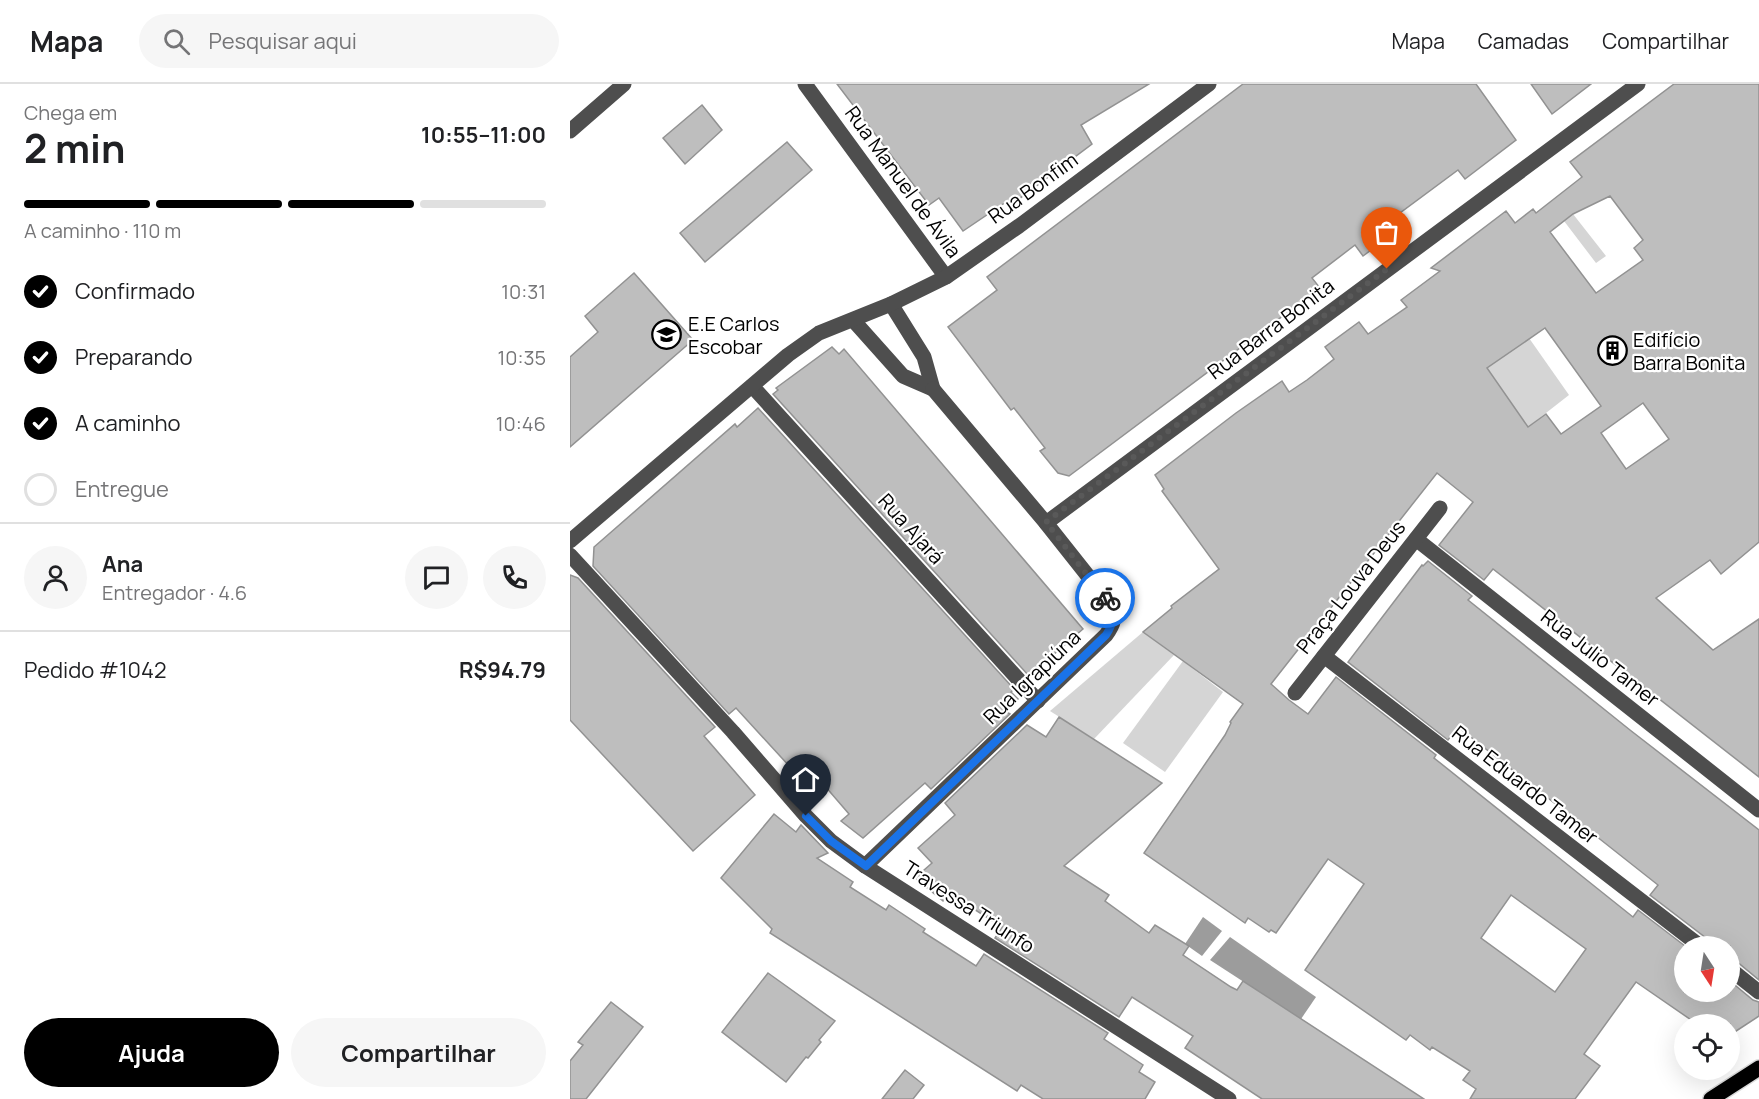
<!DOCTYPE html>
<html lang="pt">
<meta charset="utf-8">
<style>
body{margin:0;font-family:Manrope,sans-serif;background:#f6f6f6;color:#202124;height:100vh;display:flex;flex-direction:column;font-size:22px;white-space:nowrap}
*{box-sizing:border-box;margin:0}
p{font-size:20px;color:#757577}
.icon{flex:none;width:33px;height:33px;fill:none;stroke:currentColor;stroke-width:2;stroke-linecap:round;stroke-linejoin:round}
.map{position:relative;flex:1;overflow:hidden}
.details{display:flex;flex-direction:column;background:#fff;width:570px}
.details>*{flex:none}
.needle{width:39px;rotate:168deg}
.fabs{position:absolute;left:1104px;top:852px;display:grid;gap:12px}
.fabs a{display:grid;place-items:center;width:66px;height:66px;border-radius:50%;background:#fff;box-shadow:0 6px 24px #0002;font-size:30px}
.pin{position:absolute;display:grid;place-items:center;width:51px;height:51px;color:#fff;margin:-62px -26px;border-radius:50% 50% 50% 0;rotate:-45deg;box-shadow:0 0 6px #0007}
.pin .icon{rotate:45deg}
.courier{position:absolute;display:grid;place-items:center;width:60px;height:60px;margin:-30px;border:4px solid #1a73e8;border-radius:50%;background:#fff;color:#222;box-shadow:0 2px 8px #0007}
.head em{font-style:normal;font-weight:700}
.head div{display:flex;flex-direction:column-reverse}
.head{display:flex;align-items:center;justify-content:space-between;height:102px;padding:0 24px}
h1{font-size:39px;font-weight:700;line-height:45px}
.bar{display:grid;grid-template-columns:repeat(4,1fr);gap:9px 6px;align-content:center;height:72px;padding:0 24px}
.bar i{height:8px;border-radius:4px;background:#e0e0e0}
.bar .on{background:#000}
.bar p{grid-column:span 4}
.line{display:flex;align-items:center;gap:15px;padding:0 24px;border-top:2px solid #e0e0e0}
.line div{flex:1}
.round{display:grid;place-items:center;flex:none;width:63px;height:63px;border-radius:32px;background:#f6f6f6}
ol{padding:0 24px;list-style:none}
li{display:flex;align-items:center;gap:18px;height:66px}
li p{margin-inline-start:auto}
li .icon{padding:6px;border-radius:50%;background:#000;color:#fff;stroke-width:4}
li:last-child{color:#757577}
li i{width:33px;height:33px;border:3px solid #e0e0e0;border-radius:50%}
.primary-button{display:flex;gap:12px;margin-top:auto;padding:12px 24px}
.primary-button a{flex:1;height:69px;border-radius:36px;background:#000;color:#fff;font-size:24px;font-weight:700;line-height:69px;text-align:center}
.primary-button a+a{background:#f6f6f6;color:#202124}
header{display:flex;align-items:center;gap:36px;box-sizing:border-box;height:84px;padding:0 30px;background:#fff;border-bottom:2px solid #e0e0e0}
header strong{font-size:28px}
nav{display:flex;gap:33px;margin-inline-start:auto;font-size:21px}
.search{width:420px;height:54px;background:#f6f6f6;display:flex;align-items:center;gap:15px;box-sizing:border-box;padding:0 21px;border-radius:33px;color:#757577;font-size:22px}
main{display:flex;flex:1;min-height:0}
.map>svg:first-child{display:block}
.green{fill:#d5d5d5}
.water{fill:#9c9c9c}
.building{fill:#bebebe;stroke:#929292;stroke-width:1.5;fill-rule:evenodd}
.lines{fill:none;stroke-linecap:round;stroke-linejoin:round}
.major-casing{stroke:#dbdbdb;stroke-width:18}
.minor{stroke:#4e4e4e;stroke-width:15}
.major{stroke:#000;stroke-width:15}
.done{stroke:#595959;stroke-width:6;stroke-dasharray:0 10.8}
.route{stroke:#1a73e8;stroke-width:8}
.labels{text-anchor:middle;stroke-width:4.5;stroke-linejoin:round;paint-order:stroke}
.street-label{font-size:20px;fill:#000;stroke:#fff}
.poi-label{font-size:20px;fill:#000;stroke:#fff;text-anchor:start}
</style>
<header>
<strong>Mapa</strong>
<div class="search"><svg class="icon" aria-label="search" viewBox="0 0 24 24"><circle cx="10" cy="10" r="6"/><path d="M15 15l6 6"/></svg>Pesquisar aqui</div>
<nav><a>Mapa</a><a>Camadas</a><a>Compartilhar</a></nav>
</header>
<main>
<section class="details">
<div class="head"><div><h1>2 min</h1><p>Chega em</p></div><em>10:55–11:00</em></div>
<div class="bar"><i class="on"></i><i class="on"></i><i class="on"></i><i></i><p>A caminho · 110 m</p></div>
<ol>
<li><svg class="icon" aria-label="check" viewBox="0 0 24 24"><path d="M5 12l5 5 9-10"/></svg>Confirmado<p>10:31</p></li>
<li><svg class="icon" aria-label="check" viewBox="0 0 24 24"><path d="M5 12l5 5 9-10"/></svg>Preparando<p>10:35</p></li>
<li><svg class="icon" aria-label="check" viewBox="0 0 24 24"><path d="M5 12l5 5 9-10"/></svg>A caminho<p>10:46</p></li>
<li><i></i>Entregue</li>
</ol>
<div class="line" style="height:108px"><a class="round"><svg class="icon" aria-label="person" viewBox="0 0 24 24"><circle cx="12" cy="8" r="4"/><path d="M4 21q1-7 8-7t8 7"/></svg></a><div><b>Ana</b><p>Entregador · 4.6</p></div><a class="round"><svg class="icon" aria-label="chat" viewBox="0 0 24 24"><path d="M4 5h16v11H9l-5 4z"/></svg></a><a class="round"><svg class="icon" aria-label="phone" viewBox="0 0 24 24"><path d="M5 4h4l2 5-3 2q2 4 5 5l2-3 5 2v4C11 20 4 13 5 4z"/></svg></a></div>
<div class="line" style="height:78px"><div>Pedido #1042</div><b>R$94.79</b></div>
<div class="primary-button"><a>Ajuda</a><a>Compartilhar</a></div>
</section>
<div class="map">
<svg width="1189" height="1015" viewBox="0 0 1189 1015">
<rect width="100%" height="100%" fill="#fff"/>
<!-- green -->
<g class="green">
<polygon points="987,125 995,136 1003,130 1036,172 1026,179 994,137 988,142"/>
<polygon points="959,254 999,311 958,343 917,284"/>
<polygon points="573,548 604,571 524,655 480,627"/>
<polygon points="613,577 653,608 595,688 553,659"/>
</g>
<!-- water -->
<g class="water">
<polygon points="633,833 652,847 632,872 615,860"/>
<polygon points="660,853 746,913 731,935 640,876"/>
</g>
<!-- building -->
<g class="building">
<polygon points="267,0 579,0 511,41 522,60 445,118 442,114 393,147 369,114 359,121"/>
<polygon points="673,0 906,0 946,56 895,95 888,86 826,132 833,142 793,172 785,161 742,194 750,204 499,392 488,389 470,367 475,364 444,324 441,326 378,243 427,206 417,193"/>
<polygon points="961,0 1021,0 982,30"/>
<path d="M 1104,0 L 1189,0 L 1189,458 L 1151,490 L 1140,476 L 1086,514 L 1143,566 L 1189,535 L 1189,693 L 923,485 L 914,496 L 869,461 L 903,418 L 867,389 L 701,600 L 719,616 L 738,630 L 766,593 L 866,671 L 864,674 L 1063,833 L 1068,826 L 1115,862 L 1114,908 L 1160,908 L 1160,897 L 1183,916 L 1189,918 L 1189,932 L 1160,951 L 1160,940 L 1127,940 L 1066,898 L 1014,970 L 1030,982 L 1005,1015 L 900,1015 L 906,1005 L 893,996 L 900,987 L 862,963 L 860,966 L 840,951 L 836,956 L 735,886 L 794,800 L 758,775 L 706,849 L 701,846 L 699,848 L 678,834 L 675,839 L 574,769 L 655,651 L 661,639 L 660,638 L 673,620 L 573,548 L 602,524 L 601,522 L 649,485 L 592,407 L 594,405 L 585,391 L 666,329 L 712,297 L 719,308 L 737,296 L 764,275 L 755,263 L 789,238 L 798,250 L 837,223 L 831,216 L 870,187 L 861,184 L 936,127 L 945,139 L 963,125 L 966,129 L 1012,93 L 1000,78 ZM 1040,112 L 1073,156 L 1064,164 L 1073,176 L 1026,209 L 980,148 L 1003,130 ZM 975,244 L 1031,322 L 991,350 L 976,330 L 958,343 L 917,284 ZM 1073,319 L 1099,355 L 1056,385 L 1031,349 ZM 941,811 L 1016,865 L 985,908 L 911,854 Z"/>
<polygon points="132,21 152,46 115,80 93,54"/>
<polygon points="217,58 242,86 135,178 110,149"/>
<polygon points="64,189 123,256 0,363 0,273 28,248 15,232"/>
<polygon points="262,263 269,270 274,265 513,545 459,592 203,310 208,306 206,304"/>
<polygon points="188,324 444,605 441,608 448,615 435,627 440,630 361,705 355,699 293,754 271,737 279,730 242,687 232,696 166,624 159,630 23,482 24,463 165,340 167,343"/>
<polygon points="858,477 902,512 898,516 1060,646 1189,746 1189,896 1166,877 1160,876 1160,862 1140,862 1136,854 1080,811 1088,801 888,643 878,656 778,578 852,481 853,482"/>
<polygon points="0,491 8,494 145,643 134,652 185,711 123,767 0,636"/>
<polygon points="489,633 592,699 494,782 539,811 535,817 579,849 585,841 619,862 613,871 661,903 667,906 673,897 854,1015 692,1015 615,964 623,952 562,913 549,933 425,854 432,843 379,809 373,817 345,794 362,779 348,764 385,731 375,719 457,641 476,653"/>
<polygon points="204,730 226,748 231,741 258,769 247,774 283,798 280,803 316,826 319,821 355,845 353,848 406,882 414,870 538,949 534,955 573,981 569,988 585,998 575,1015 473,1015 451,1001 447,1007 200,849 202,845 151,794"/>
<polygon points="198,889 265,937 249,956 251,958 238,974 236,973 216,998 152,948"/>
<polygon points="41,918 73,943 16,1015 0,1015 0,977 13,961 8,958"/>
<polygon points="335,986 354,1001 343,1015 312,1015"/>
</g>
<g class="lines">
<defs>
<polyline id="major" points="1141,1015 1189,984"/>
</defs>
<!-- major casing -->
<use href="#major" class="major-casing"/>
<!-- minor -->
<g class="minor">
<polyline points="235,0 376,193"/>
<polyline points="0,47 54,0"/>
<polyline points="283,236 333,292 363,305 354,273 321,220"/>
<polyline points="182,302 468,617"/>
<polyline points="476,439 1068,0"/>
<polyline points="846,455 1189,726"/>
<polyline points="0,457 218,271 249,249 321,220 376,193 449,142 639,0"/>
<polyline points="0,471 163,648 236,732 261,757 295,782 659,1015"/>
<polyline points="754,572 1130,862"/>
<polyline points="725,609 870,424"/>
<path d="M 295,782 L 536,551 C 544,540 546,534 541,521 L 476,439 L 363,305"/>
<polyline points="1160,885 1189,908"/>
</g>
<!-- major -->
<use href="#major" class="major"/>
</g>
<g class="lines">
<!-- done -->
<polyline class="done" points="535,514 476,438 817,185"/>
<!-- route -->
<path class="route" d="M 236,732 L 261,757 L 296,782 L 536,551 C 546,536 545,527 535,514"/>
</g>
<!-- icons -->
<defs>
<symbol id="school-ring" viewBox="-11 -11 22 22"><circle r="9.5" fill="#fff" stroke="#000" stroke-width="1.5"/><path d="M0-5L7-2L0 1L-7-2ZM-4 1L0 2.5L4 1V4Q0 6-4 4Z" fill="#000"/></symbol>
<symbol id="building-ring" viewBox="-11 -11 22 22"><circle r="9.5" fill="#fff" stroke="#000" stroke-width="1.5"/><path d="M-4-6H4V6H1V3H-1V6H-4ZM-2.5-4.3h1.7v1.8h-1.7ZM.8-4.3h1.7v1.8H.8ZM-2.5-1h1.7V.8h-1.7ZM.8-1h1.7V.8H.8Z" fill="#000"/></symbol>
</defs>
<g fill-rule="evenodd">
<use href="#school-ring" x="80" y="234" width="33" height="33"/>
<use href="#building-ring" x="1026" y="250" width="33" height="33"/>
</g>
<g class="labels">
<!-- street labels -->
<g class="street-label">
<text transform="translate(333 98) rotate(54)" y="7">Rua Manuel de Ávila</text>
<text transform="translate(463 104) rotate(-36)" y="7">Rua Bonfim</text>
<text transform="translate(701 245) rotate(-37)" y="7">Rua Barra Bonita</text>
<text transform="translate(341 445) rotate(48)" y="7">Rua Ajará</text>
<text transform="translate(781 503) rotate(-52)" y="7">Praça Louva Deus</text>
<text transform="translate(1030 574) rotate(38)" y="7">Rua Julio Tamer</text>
<text transform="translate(462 593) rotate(-44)" y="7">Rua Igrapiúna</text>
<text transform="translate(955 701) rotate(38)" y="7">Rua Eduardo Tamer</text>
<text transform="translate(399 823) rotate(33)" y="7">Travessa Triunfo</text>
</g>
<!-- poi labels -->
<g class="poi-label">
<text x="118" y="247">E.E Carlos<tspan x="118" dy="23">Escobar</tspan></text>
<text x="1063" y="263">Edifício<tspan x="1063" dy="23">Barra Bonita</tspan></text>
</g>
</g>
</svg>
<div class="fabs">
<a><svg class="needle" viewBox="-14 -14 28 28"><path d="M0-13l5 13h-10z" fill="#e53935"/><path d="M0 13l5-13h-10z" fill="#757577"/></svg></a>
<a><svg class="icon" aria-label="locate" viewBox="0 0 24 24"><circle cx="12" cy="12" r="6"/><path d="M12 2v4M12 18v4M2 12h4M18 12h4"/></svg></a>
</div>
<div class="pin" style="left:817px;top:185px;background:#ea580c"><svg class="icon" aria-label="bag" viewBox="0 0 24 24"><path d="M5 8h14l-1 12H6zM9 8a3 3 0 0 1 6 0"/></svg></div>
<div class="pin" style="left:236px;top:732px;background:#1f2937"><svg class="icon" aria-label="home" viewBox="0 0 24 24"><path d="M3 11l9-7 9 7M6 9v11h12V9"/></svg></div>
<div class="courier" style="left:535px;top:514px"><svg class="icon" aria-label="bike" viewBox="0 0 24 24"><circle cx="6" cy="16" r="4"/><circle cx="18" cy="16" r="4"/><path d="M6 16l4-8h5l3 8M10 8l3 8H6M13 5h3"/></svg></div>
</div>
</main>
